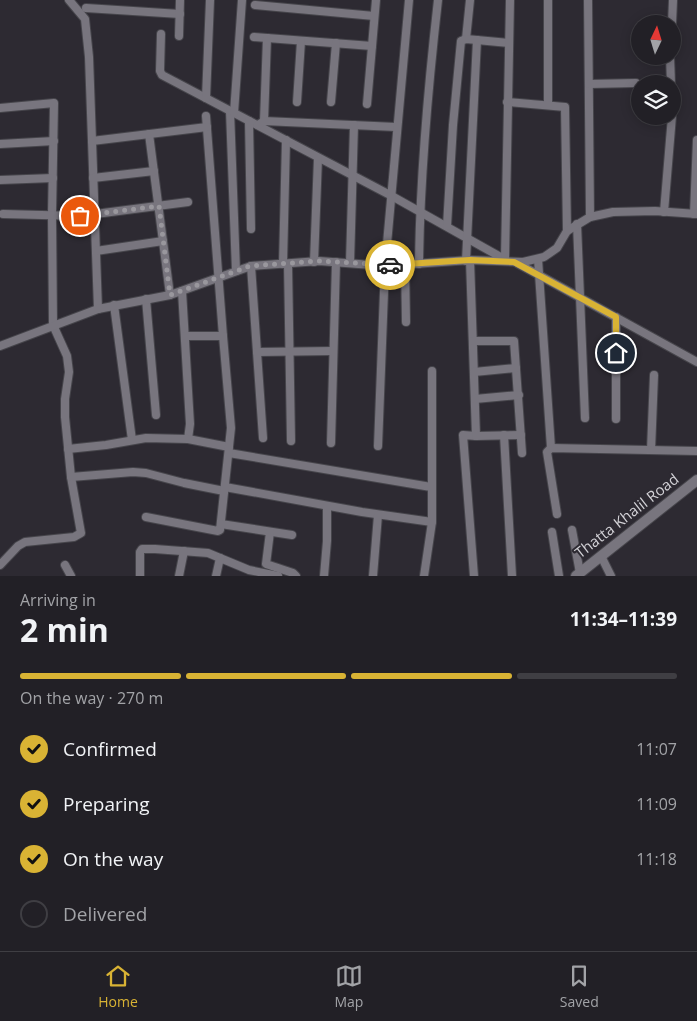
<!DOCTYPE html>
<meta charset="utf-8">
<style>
body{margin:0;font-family:"Open Sans",sans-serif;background:#2e2d32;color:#f1f3f6;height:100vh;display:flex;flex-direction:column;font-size:19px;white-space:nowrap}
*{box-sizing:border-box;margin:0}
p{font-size:16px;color:#a2a3a7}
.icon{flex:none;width:28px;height:28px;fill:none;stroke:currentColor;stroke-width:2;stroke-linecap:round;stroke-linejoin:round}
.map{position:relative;height:576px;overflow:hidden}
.side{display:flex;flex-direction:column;background:#222026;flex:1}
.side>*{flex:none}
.needle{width:32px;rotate:4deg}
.fabs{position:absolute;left:631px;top:15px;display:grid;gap:10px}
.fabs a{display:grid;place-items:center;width:50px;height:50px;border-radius:50%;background:#222026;box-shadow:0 2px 12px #0003,0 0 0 1px #3f3e43;font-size:25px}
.pin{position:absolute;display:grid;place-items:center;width:42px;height:42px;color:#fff;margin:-21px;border:2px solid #fff;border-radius:50%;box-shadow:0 1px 5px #0007}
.courier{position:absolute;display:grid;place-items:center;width:50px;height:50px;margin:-25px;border:4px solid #d9b334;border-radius:50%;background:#fff;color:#222;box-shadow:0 1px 6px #0007}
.head em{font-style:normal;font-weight:700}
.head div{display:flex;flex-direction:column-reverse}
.head{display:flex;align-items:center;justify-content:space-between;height:85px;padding:0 20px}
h1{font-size:32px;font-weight:700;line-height:38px}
.bar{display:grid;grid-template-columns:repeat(4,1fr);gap:8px 5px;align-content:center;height:60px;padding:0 20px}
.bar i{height:6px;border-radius:4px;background:#3f3e43}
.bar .selected{background:#d9b334}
.bar p{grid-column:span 4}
ol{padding:0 20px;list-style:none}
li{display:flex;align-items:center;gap:15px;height:55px}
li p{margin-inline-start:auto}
li .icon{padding:5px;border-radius:50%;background:#d9b334;color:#111;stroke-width:4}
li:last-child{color:#a2a3a7}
li i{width:28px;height:28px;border:2px solid #3f3e43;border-radius:50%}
.dock{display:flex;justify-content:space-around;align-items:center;height:70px;border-top:1px solid #3f3e43;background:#222026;font-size:14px;color:#a2a3a7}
.dock a{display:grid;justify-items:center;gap:2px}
.dock .selected{color:#d9b334}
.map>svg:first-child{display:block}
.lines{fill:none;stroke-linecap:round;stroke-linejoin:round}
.street-casing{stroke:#46454b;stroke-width:10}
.secondary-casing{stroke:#46454b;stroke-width:12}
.street{stroke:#78757e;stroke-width:8}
.secondary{stroke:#78757e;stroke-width:10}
.done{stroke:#99979d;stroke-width:5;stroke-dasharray:0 9}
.route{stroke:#d9b334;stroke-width:6}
.labels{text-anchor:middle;stroke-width:4;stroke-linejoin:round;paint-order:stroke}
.street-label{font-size:15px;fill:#d3d2d7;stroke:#2d2a32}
</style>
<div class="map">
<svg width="697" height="576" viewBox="0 0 697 576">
<rect width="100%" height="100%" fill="#2d2a32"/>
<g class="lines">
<defs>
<g id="street">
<polyline points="69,0 85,19 89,57 98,309"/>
<polyline points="548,0 548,105"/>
<polyline points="588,0 590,217"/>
<polyline points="255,5 374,16"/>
<polyline points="86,8 180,14"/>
<polyline points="672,24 673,0"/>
<polyline points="161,34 160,71 162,75 390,195 506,260"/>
<polyline points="179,36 180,0"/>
<polyline points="254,37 372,46"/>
<polyline points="466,39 470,0"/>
<polyline points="670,56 671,84"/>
<polyline points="589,84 636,83"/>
<polyline points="206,98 210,0"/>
<polyline points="297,102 301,41"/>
<polyline points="331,102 336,43"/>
<polyline points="507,102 565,107 567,231"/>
<polyline points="367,104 376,0"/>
<polyline points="0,108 54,103 52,215 53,325 67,356 69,372 65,399 65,417 71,477 81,533 74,537 25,542 18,546 0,565"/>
<polyline points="230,111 236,271"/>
<polyline points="234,113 242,0"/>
<polyline points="206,116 223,336"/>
<polyline points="249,121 251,229"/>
<polyline points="264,121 267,38"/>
<polyline points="258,125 264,121 396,127"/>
<polyline points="149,134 170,295"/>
<polyline points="92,141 207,127"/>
<polyline points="0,144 54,141"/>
<polyline points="93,178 154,171"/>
<polyline points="0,180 53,178"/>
<polyline points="664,212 672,116"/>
<polyline points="3,214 80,216 188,202"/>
<polyline points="694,214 697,140"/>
<polyline points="577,224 585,418"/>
<polyline points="447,226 453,125 461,41 466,39 509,43"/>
<polyline points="96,251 163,241"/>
<polyline points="505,259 510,0"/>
<polyline points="538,259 551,448"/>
<polyline points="470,260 476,436 463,435 474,576"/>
<polyline points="466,261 477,40"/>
<polyline points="314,262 318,158"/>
<polyline points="350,263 354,125"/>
<polyline points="517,263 697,362"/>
<polyline points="283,264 286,140"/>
<polyline points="288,264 291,441"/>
<polyline points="405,264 406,322"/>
<path d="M 419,264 C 420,175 428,88 438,0"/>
<polyline points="251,266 263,438"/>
<polyline points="182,291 190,424 188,439"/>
<polyline points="146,299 156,415"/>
<polyline points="114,305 132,440"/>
<polyline points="616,317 616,419"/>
<polyline points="473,341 514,341 522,453"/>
<polyline points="0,346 98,309 170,295 251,266 319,261 385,266 470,260 523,262 544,257 557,248 567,231 590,217 613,212 655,211 697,214"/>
<polyline points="257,352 333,351"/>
<polyline points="474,372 516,368"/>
<polyline points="475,399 519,395"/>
<polyline points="504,435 512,576"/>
<polyline points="476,436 521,435"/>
<polyline points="331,443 336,262"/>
<polyline points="378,446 385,266 409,0"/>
<polyline points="68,449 106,445 146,438 188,439 229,447"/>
<polyline points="651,450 654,375"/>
<polyline points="229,453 431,487"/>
<polyline points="71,477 133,472 146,473 184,483 224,491"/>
<polyline points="225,487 362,512 432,522"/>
<polyline points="557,514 547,452 551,448 697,451"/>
<polyline points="146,517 218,531 220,530 231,428 223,336 185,336"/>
<polyline points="221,524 292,535"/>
<polyline points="572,530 580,573"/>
<polyline points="270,532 266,564 293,573 296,576"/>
<polyline points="552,532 559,576"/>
<polyline points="601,556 611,576"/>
<polyline points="65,565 71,576"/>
<polyline points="140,576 140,552 142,549 155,549 208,553 249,570 278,576"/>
<polyline points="179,576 184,551"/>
<polyline points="216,576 220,558"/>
<polyline points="324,576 327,541 327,506"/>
<polyline points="373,576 378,515"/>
<polyline points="424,576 432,522 432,371"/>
</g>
<polyline id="secondary" points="576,576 697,480"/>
</defs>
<!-- street casing -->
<use href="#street" class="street-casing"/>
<!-- secondary casing -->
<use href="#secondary" class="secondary-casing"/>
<!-- street -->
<use href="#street" class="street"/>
<!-- secondary -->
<use href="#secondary" class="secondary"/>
</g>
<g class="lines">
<!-- done -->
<polyline class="done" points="80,216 159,206 170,295 250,266 319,261 390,265"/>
<!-- route -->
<polyline class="route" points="390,265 470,260 514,262 616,317 616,353"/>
</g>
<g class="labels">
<!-- street labels -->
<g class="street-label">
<text transform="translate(627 516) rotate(-38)" y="5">Thatta Khalil Road</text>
</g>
</g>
</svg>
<div class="fabs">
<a><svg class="needle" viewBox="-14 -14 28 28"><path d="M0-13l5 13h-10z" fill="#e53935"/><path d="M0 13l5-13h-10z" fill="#a2a3a7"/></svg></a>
<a><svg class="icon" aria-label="layers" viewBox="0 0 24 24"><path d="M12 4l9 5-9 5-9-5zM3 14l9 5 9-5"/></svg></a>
</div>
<div class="pin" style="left:80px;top:216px;background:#ea580c"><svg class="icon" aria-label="bag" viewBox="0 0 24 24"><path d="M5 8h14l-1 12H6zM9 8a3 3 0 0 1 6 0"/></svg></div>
<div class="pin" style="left:616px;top:353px;background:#1f2937"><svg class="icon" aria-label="home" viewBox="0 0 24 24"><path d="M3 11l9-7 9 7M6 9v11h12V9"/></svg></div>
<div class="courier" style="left:390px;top:265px"><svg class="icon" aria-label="car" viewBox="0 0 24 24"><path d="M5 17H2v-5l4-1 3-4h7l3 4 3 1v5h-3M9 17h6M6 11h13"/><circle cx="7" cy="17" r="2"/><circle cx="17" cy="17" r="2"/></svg></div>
</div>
<section class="side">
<div class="head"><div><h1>2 min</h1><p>Arriving in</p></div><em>11:34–11:39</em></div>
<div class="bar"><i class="selected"></i><i class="selected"></i><i class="selected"></i><i></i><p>On the way · 270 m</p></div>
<ol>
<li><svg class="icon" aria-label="check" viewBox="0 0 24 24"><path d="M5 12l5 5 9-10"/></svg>Confirmed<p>11:07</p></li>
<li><svg class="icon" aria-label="check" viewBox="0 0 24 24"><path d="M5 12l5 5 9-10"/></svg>Preparing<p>11:09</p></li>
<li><svg class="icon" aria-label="check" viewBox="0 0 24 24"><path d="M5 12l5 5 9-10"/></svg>On the way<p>11:18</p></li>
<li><i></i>Delivered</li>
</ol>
</section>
<nav class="dock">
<a class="selected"><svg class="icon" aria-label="home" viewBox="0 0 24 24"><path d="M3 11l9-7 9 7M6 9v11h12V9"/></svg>Home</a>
<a><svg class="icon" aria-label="map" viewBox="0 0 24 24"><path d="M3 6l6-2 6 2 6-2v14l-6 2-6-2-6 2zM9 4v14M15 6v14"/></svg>Map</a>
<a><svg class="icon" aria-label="saved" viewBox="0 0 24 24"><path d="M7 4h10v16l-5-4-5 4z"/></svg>Saved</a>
</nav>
